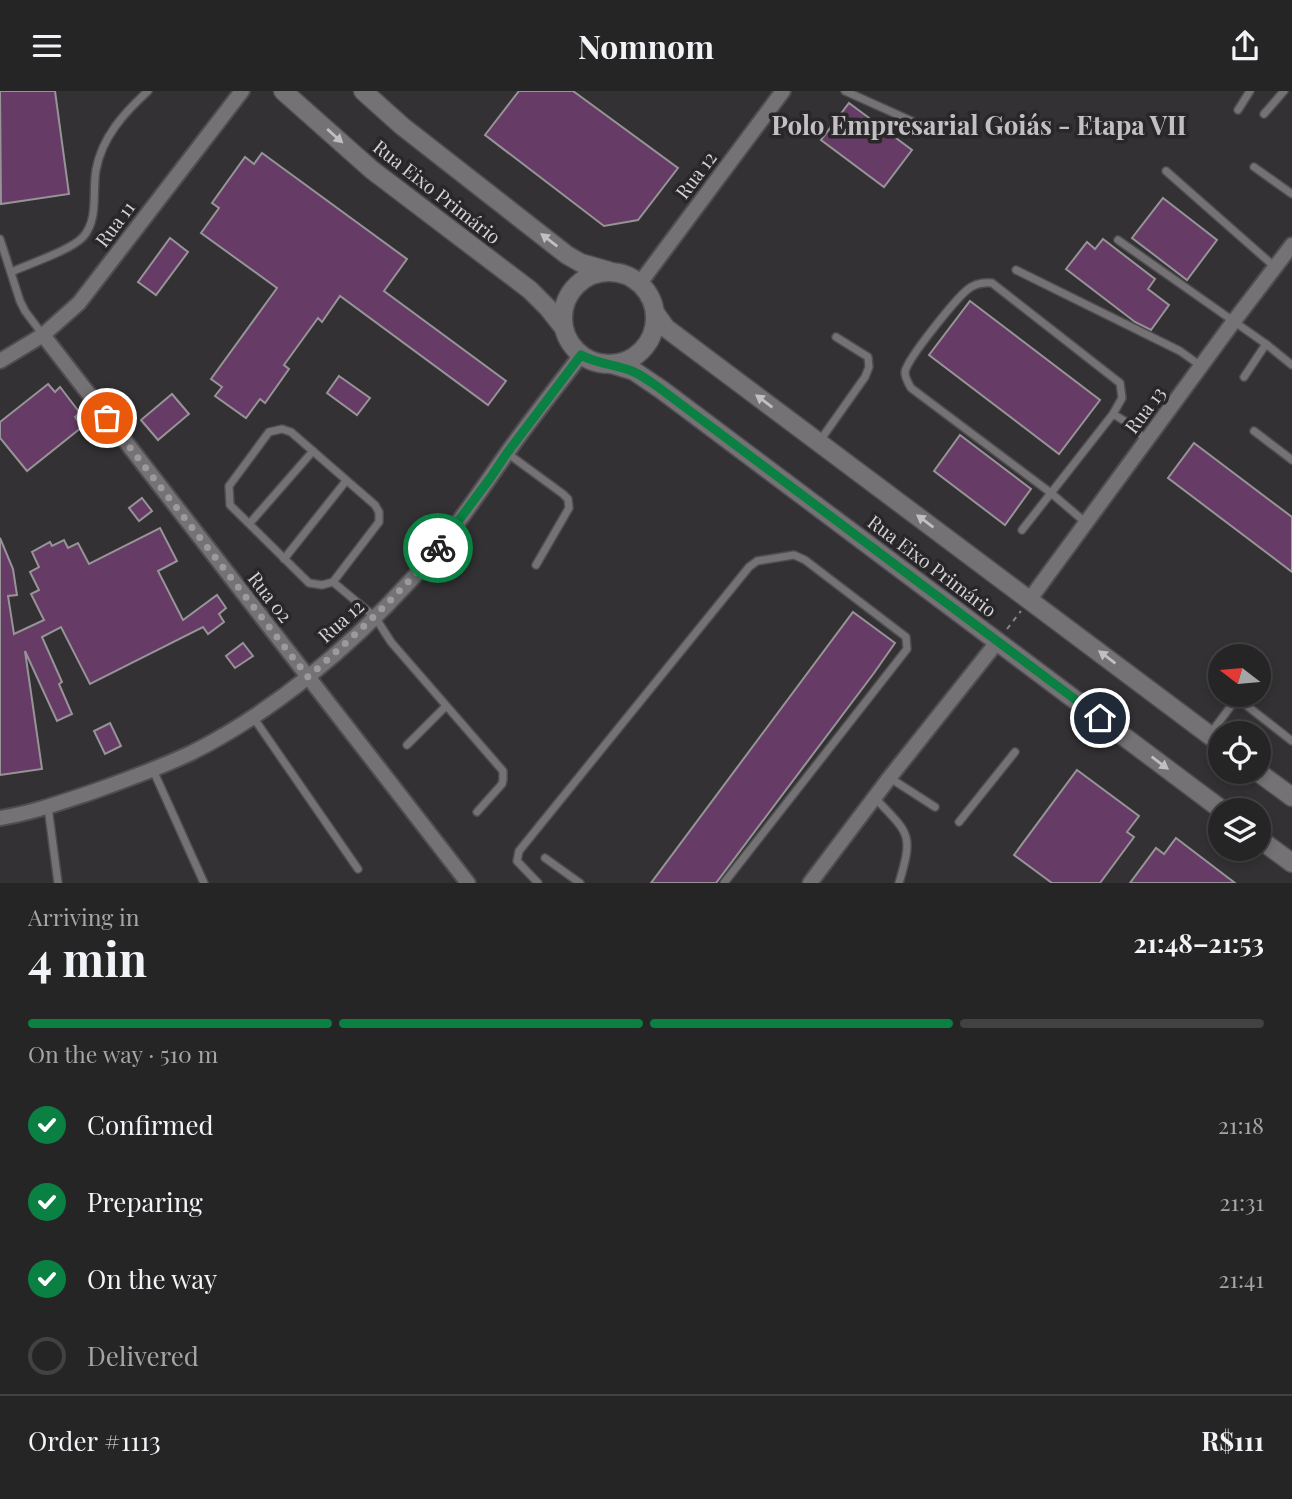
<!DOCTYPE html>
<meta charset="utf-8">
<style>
body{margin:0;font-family:"Playfair Display",serif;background:#2e2d2e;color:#f1f3f6;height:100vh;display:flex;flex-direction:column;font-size:26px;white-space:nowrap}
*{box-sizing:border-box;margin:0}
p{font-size:23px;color:#a4a5a7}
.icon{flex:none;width:38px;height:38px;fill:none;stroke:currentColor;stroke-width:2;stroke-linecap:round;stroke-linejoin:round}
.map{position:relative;height:792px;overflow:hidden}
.drawer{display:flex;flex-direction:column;background:#262526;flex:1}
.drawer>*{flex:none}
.needle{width:46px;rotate:286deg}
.controls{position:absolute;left:1208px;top:553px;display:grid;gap:14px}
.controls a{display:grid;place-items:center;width:63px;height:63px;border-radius:50%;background:#262526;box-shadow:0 4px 10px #0003,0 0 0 2px #424243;font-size:35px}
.pin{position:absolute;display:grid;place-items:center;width:60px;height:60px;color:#fff;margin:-30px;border:4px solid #fff;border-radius:50%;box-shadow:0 2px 7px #0007}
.courier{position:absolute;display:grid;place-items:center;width:70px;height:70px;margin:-35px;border:5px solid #0b8043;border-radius:50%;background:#fff;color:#222;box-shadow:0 2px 9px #0007}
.headline em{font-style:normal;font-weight:700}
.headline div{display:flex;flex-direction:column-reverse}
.headline{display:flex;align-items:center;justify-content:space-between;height:119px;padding:0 28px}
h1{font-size:46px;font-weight:700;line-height:52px}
.bar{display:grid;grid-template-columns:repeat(4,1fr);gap:10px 7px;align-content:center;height:84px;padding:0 28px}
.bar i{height:9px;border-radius:5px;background:#424243}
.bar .on{background:#0b8043}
.bar p{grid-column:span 4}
.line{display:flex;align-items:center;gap:18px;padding:0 28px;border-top:2px solid #424243}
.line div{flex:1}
ol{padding:0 28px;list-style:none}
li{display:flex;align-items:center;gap:21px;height:77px}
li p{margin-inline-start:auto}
li .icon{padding:7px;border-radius:50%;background:#0b8043;color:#fff;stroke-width:4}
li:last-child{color:#a4a5a7}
li i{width:38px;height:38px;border:4px solid #424243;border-radius:50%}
header{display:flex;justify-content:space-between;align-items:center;height:91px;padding:0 28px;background:#262526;font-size:32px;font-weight:700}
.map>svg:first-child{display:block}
.building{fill:#663c66;stroke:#969496;stroke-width:2}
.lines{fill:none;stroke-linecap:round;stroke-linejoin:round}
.service-casing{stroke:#4f4d4f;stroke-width:10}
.minor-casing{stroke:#4f4d4f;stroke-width:18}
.tertiary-casing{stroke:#4f4d4f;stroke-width:21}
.path{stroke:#898789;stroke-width:2;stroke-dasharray:5 5;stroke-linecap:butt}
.service{stroke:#747274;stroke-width:7}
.minor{stroke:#747274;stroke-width:14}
.tertiary{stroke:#747274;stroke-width:18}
.oneway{fill:#c1c0c1}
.done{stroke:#9c9a9c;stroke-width:7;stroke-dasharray:0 12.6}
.route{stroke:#0b8043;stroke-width:9}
.labels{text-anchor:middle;stroke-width:7;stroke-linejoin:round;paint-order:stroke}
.street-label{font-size:19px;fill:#d4d3d4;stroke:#292729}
.district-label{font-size:26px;font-weight:bold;fill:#c3c0c3;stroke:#292729}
</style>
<header><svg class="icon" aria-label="menu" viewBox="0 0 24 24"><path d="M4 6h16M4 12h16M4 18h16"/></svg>Nomnom<svg class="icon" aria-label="share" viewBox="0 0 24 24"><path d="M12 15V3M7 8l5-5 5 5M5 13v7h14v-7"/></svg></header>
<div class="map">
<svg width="1292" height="792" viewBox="0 0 1292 792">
<rect width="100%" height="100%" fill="#333133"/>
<!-- building -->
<g class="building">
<polygon points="0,0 55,0 69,103 1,113"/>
<polygon points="519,0 573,0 678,77 638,129 604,135 485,44"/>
<polygon points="849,12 912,59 884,96 821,49"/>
<polygon points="262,62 407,168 384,200 506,290 488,314 340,205 322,231 318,227 284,274 289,278 265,312 260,308 246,327 215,305 222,296 211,288 277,197 201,142 219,117 212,112 245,66 254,73"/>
<polygon points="1163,107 1217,149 1187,189 1132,147"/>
<polygon points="170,147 188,161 156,204 138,191"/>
<polygon points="1103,148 1155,188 1148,198 1169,214 1151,239 1135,231 1066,178 1087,151 1095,158"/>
<polygon points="970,210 1100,309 1059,363 929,264"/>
<polygon points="339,285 370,307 357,324 327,302"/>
<polygon points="48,293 55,301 60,296 80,322 75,326 82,336 27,380 0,347 0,331"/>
<polygon points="172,303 189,323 158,349 141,329"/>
<polygon points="960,344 1031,398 1005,434 934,380"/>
<polygon points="1194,352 1292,426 1292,481 1168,387"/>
<polygon points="142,407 152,420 139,430 129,417"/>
<polygon points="160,437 177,470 158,480 183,529 217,504 226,517 219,523 224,531 208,543 203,536 90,593 61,536 42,546 62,591 59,593 72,623 57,630 25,560 42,678 0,684 0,447 13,478 17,504 8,505 14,543 44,529 31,503 39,499 30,481 39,476 32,461 50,451 52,455 64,449 68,457 78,452 89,473"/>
<polygon points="853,521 895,552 874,582 716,792 651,792"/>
<polygon points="243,552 253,565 235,577 226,565"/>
<polygon points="110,632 121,655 105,663 94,640"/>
<polygon points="1077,679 1139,725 1127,741 1134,746 1100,792 1052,792 1014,764"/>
<polygon points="1176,747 1235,792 1130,792 1156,757 1164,763"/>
</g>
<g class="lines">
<defs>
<g id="service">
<polyline points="845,0 925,36"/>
<polyline points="1238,19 1250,0"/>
<polyline points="1264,23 1284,0"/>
<polyline points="1254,76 1292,103"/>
<polyline points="1166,80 1275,176"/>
<polyline points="0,148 20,210 25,220 43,244"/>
<polyline points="1118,149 1266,253 1244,286"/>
<polyline points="1016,179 1180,260 1201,275"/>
<path d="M 11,181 C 29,173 71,159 83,146 C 99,128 92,101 96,79 C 102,46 124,22 148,0"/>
<polyline points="1266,253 1292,274"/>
<polyline points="1113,323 1128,332 1146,349"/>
<polygon points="282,338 291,341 375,414 379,421 379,431 333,491 322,494 309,492 230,414 229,395 269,341"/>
<polyline points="1254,340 1292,369"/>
<polyline points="819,351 865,286 869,276 868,266 836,246"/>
<polyline points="507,362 563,403 568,408 569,417 536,474"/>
<polyline points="250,432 313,360"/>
<path d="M 1022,439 L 1113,323 L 1122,307 L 1120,292 L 992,192 C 983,191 974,193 967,199 C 955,209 907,268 905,281 C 905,286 908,292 911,297 L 1051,402 L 1085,431"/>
<polyline points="284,468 346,390"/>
<polyline points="333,491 375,526 391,551 503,680 503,689 502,693 477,721"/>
<polyline points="253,626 358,778"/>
<polyline points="1210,643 1237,607 1292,650"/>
<polyline points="407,654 446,615"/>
<polyline points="153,679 204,792"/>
<polyline points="890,687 935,716"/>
<path d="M 875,707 C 909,743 914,742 899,792"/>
<polyline points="48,716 58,792"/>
<polyline points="959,731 1015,661"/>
<polyline points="545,767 580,792"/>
<polyline points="538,792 517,770 519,760 749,476 757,470 794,464 805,469 906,546 907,558 724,792"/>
</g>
<g id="minor">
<polyline points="640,192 783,0"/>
<polyline points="43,244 468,792"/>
<polyline points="0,270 43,244 79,212 242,0"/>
<polyline points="1030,508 1234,230 1292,154"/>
<path d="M 0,727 C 32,722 62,711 92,701 C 126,689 159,677 191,662 C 273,621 350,556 411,489 C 447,450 477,405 507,362 C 531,328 556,297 581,264"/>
<polyline points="810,792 890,686 998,550"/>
</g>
<g id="tertiary">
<polyline points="283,0 372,79 530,199 548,217 563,236"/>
<polyline points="363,0 402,35 567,164 581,172 609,180"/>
<circle cx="609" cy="227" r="46"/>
<polyline points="656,223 666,237 1220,652"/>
<polyline points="611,273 634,280 662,299 1222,719"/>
<polyline points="1258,681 1292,706"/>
<polyline points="1258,747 1292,772"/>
</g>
</defs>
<!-- service casing -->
<use href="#service" class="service-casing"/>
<!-- minor casing -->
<use href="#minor" class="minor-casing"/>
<!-- tertiary casing -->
<use href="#tertiary" class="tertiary-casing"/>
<!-- path -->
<polyline class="path" points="1007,538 1021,520"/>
<!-- service -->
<use href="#service" class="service"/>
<!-- minor -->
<use href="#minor" class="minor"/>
<!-- tertiary -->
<use href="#tertiary" class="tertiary"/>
</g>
<!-- one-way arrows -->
<defs><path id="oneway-solid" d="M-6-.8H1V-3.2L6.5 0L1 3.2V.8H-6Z" transform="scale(1.75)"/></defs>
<g class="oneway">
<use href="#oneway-solid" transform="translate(335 45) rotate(42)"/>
<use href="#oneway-solid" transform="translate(549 149) rotate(-142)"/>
<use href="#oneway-solid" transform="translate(764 310) rotate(-143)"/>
<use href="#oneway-solid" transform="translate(925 430) rotate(-143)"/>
<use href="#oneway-solid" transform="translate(1107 566) rotate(-143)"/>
<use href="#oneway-solid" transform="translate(1160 672) rotate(37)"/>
</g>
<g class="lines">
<!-- done -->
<path class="done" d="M 107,327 L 308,586 C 355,544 397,506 438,457"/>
<!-- route -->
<path class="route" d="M 438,457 L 491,386 L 507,362 L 581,264 C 597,273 615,273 632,280 C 642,284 652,292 662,299 L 1100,627"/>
</g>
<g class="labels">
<!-- street labels -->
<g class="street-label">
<text transform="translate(696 84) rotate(-53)" y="7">Rua 12</text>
<text transform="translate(437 101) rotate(38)" y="7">Rua Eixo Primário</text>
<text transform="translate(115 133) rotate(-53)" y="7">Rua 11</text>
<text transform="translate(1145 319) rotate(-53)" y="7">Rua 13</text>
<text transform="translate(932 475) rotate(37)" y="7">Rua Eixo Primário</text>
<text transform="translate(270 506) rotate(52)" y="7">Rua 02</text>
<text transform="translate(341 530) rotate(-42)" y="7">Rua 12</text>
</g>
<!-- district labels -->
<g class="district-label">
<text x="979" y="44">Polo Empresarial Goiás - Etapa VII</text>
</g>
</g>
</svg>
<div class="controls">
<a><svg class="needle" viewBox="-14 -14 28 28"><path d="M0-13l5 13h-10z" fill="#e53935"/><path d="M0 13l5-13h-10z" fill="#a4a5a7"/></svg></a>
<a><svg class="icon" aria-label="locate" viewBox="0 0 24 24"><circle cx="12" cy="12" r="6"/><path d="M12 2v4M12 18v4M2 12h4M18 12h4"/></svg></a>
<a><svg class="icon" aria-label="layers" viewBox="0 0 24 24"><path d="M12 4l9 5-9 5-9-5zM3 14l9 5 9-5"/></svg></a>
</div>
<div class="pin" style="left:107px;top:327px;background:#ea580c"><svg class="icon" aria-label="bag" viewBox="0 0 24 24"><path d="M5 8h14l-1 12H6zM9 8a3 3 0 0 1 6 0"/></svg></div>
<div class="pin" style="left:1100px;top:627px;background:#1f2937"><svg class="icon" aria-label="home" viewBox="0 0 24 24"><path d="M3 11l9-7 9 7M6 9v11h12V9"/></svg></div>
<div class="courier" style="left:438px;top:457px"><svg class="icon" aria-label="bike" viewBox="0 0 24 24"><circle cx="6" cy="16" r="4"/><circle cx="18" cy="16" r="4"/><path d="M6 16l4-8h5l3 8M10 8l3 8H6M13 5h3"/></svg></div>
</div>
<section class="drawer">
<div class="headline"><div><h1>4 min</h1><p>Arriving in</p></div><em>21:48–21:53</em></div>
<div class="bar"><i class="on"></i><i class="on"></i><i class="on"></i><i></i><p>On the way · 510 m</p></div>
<ol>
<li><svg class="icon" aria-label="check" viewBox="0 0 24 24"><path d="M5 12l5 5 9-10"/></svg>Confirmed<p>21:18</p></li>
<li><svg class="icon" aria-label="check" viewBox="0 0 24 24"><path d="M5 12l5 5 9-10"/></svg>Preparing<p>21:31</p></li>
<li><svg class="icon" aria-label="check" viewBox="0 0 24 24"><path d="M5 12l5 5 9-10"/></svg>On the way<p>21:41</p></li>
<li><i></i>Delivered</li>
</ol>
<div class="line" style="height:91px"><div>Order #1113</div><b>R$111</b></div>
</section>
